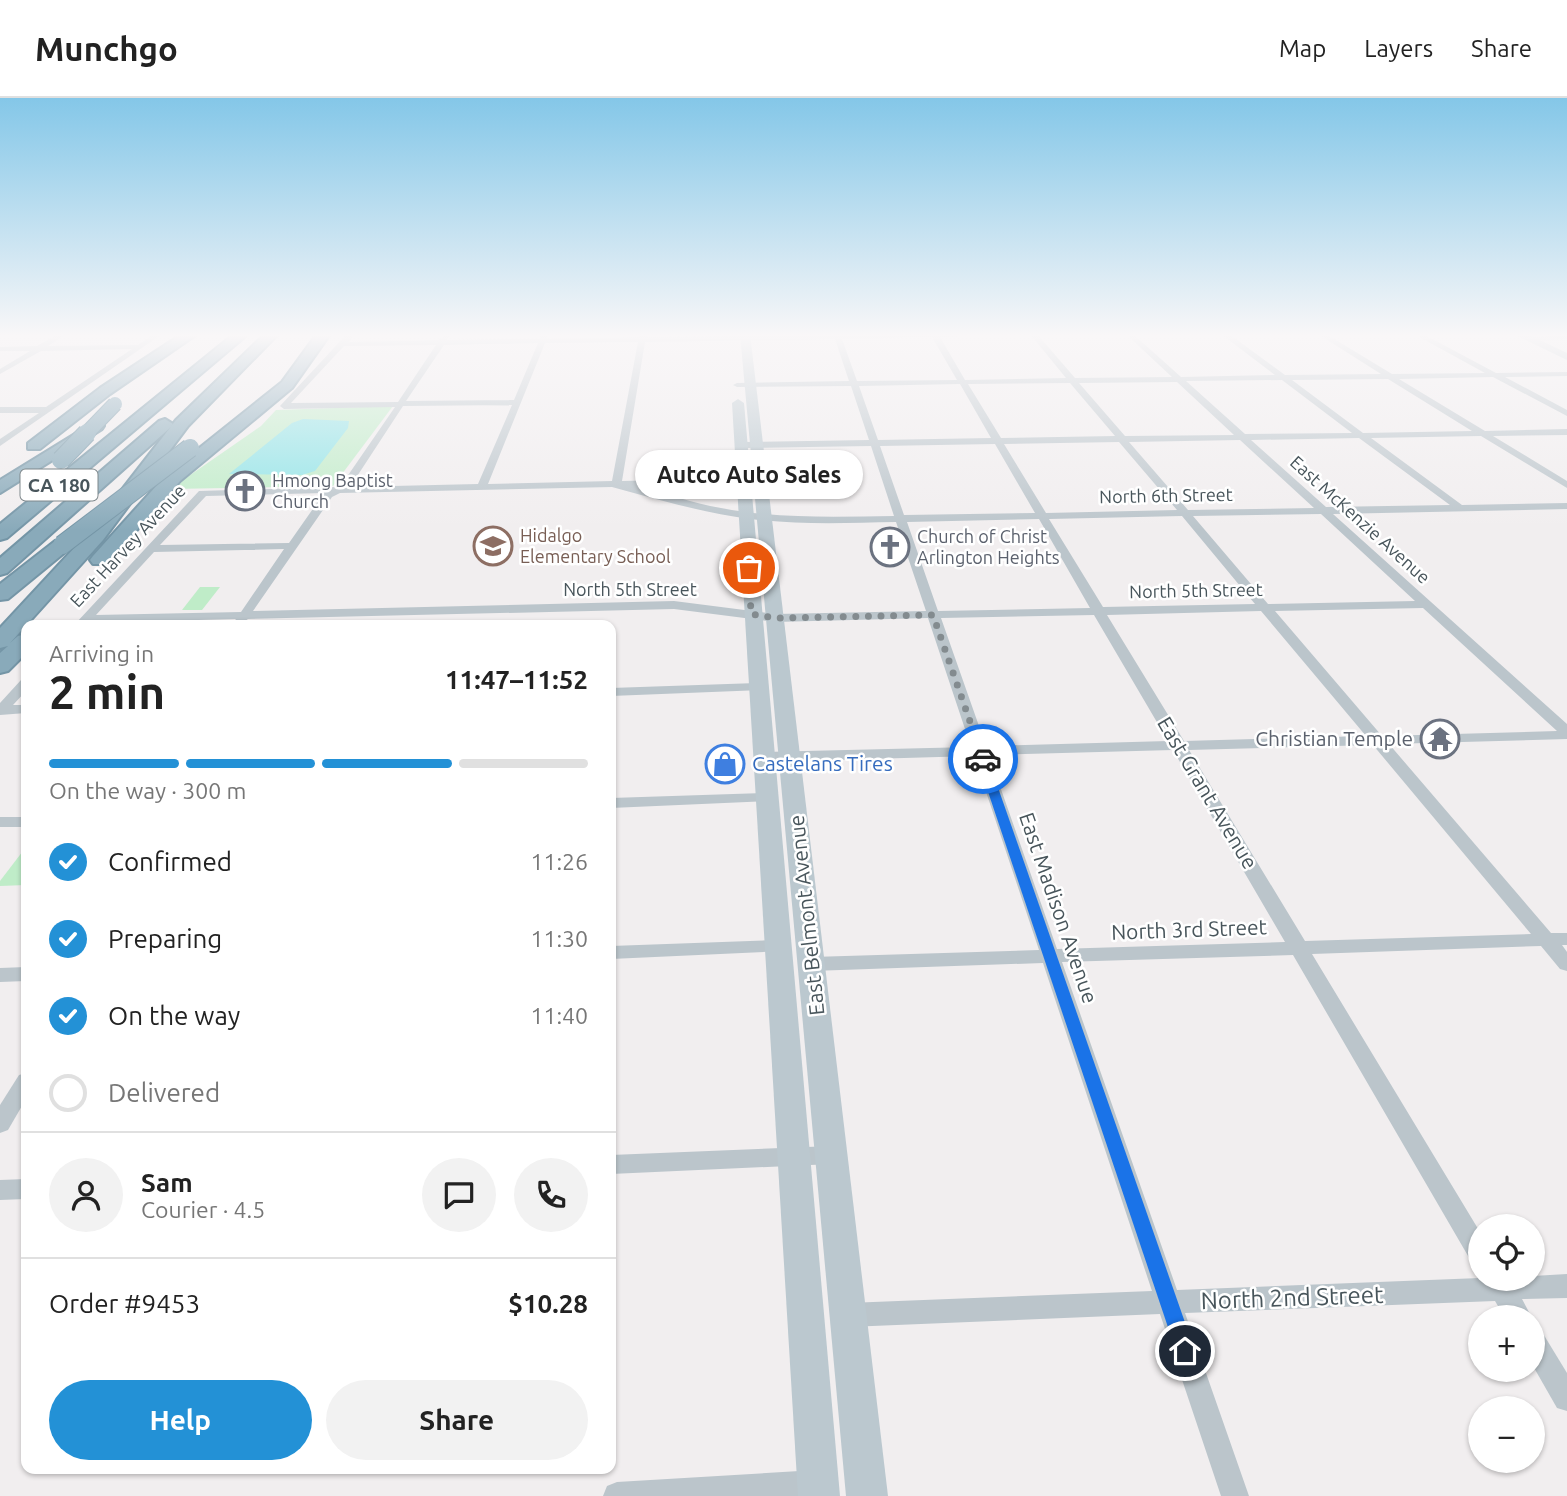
<!DOCTYPE html>
<meta charset="utf-8">
<style>
body{margin:0;font-family:Ubuntu,sans-serif;background:#f2f2f2;color:#222;height:100vh;display:flex;flex-direction:column;font-size:26px;white-space:nowrap}
*{box-sizing:border-box;margin:0}
p{font-size:23px;color:#767676}
.icon{flex:none;width:38px;height:38px;fill:none;stroke:currentColor;stroke-width:2;stroke-linecap:round;stroke-linejoin:round}
.map{position:relative;flex:1;overflow:hidden}
.drawer{position:absolute;left:21px;top:522px;width:595px;height:854px;display:flex;flex-direction:column;background:#fff;border-radius:14px;box-shadow:0 2px 5px #0004}
.drawer>*{flex:none}
.controls{position:absolute;left:1468px;top:1116px;display:grid;gap:14px}
.controls a{display:grid;place-items:center;width:77px;height:77px;border-radius:50%;background:#fff;box-shadow:0 2px 5px #0004;font-size:35px}
.pin{position:absolute;display:grid;place-items:center;width:60px;height:60px;color:#fff;margin:-30px;border:4px solid #fff;border-radius:50%;box-shadow:0 2px 7px #0007}
.courier{position:absolute;display:grid;place-items:center;width:70px;height:70px;margin:-35px;border:5px solid #1a73e8;border-radius:50%;background:#fff;color:#222;box-shadow:0 2px 9px #0007}
.bubble{position:absolute;height:49px;border-radius:24px;background:#fff;box-shadow:0 2px 5px #0004;font-size:23px;font-weight:700;line-height:49px;text-align:center}
.head em{font-style:normal;font-weight:700}
.head div{display:flex;flex-direction:column-reverse}
.head{display:flex;align-items:center;justify-content:space-between;height:119px;padding:0 28px}
h1{font-size:46px;font-weight:700;line-height:52px}
.bar{display:grid;grid-template-columns:repeat(4,1fr);gap:10px 7px;align-content:center;height:84px;padding:0 28px}
.bar i{height:9px;border-radius:5px;background:#e0e0e0}
.bar .selected{background:#2391d6}
.bar p{grid-column:span 4}
.line{display:flex;align-items:center;gap:18px;padding:0 28px;border-top:2px solid #e0e0e0}
.line div{flex:1}
.round{display:grid;place-items:center;flex:none;width:74px;height:74px;border-radius:37px;background:#f2f2f2}
ol{padding:0 28px;list-style:none}
li{display:flex;align-items:center;gap:21px;height:77px}
li p{margin-inline-start:auto}
li .icon{padding:7px;border-radius:50%;background:#2391d6;color:#fff;stroke-width:4}
li:last-child{color:#767676}
li i{width:38px;height:38px;border:4px solid #e0e0e0;border-radius:50%}
.cta{display:flex;gap:14px;margin-top:auto;padding:14px 28px}
.cta a{flex:1;height:80px;border-radius:42px;background:#2391d6;color:#fff;font-size:28px;font-weight:700;line-height:80px;text-align:center}
.cta a+a{background:#f2f2f2;color:#222}
header{display:flex;align-items:center;gap:42px;box-sizing:border-box;height:98px;padding:0 35px;background:#fff;border-bottom:2px solid #e0e0e0}
header strong{font-size:33px}
nav{display:flex;gap:38px;margin-inline-start:auto;font-size:24px}
.map>svg:first-child{display:block}
.green{fill:#bfecc8}
.water{fill:#8fe4e7}
.lines{fill:none;stroke-linecap:round;stroke-linejoin:round}
.motorway-casing{stroke:#7495a6;stroke-width:4}
.minor{fill:#bbc5cb;fill-rule:evenodd}
.secondary{fill:#bbc8cf;fill-rule:evenodd}
.motorway{fill:#89aaba;fill-rule:evenodd}
.motorway-bridge-far1-casing{stroke:#7495a6;stroke-width:16;stroke-linecap:butt}
.motorway-bridge-casing{stroke:#7495a6;stroke-width:20;stroke-linecap:butt}
.motorway-bridge-far1{stroke:#89aaba;stroke-width:14}
.motorway-bridge{stroke:#89aaba;stroke-width:18}
.route{fill:#1a73e8}
.done{stroke:#838b8f;stroke-width:7;stroke-dasharray:0 12.6}
.labels{text-anchor:middle;stroke-width:5;stroke-linejoin:round;paint-order:stroke}
.far-worship-label{font-size:18px;fill:#5b616d;stroke:#fff;text-anchor:start}
.far-street-label{font-size:18px;fill:#48555b;stroke:#fff}
.far-education-label{font-size:18px;fill:#785e54;stroke:#fff;text-anchor:start}
.shield{fill:#fff;stroke:#7f888c;stroke-width:2}
.shield-label{font-size:19px;font-weight:bold;fill:#48555b}
.worship-label{font-size:21px;fill:#5b616d;stroke:#fff;text-anchor:end}
.shop-label{font-size:21px;fill:#366cbe;stroke:#fff;text-anchor:start}
.street-label{font-size:21px;fill:#48555b;stroke:#fff}
.near-street-label{font-size:24px;fill:#48555b;stroke:#fff}
</style>
<header>
<strong>Munchgo</strong>
<nav><a>Map</a><a>Layers</a><a>Share</a></nav>
</header>
<div class="map">
<svg width="1567" height="1398" viewBox="0 0 1567 1398">
<rect width="100%" height="100%" fill="#f1eeef"/>
<!-- green -->
<g class="green">
<polygon points="393,308 333,388 170,391 261,328 276,312"/>
<polygon points="200,489 220,489 202,512 182,512"/>
<polygon points="26,749 26,787 0,788 0,783"/>
</g>
<!-- water -->
<polygon class="water" points="303,321 349,323 348,330 315,373 302,377 229,376 292,325"/>
<g class="lines">
<defs>
<g id="motorway">
<polygon points="182,236 197,236 110,296 40,351 28,351 28,345 100,290"/>
<polygon points="234,236 248,236 7,440 0,442 0,426"/>
<polygon points="265,236 277,237 188,328 103,442 10,545 18,538 26,536 26,555 8,573 0,575 0,555 8,548 0,550 0,530 89,434 176,322"/>
<polygon points="317,236 330,236 292,290 180,383 107,466 93,466 90,462 93,458 168,375 282,284"/>
<polygon points="165,321 173,326 171,329 7,475 0,477 0,460 159,323"/>
<polygon points="96,323 104,328 102,331 0,395 0,382"/>
<polygon points="62,441 72,447 69,451 8,501 0,502 0,486 55,443"/>
</g>
</defs>
<!-- motorway casing -->
<use href="#motorway" class="motorway-casing"/>
<!-- minor -->
<g class="minor">
<polygon points="58,236 66,236 48,248 138,247 154,236 162,236 0,348 0,341 39,315 0,315 0,309 46,309 132,251 41,253 0,276 0,271 30,253 0,253 0,249 37,248"/>
<path d="M 541,236 L 548,236 L 547,241 L 639,239 L 639,236 L 647,236 L 646,239 L 1021,236 L 940,239 L 965,282 L 1066,280 L 1030,236 L 1037,236 L 1075,280 L 1172,279 L 1126,236 L 1133,236 L 1181,279 L 1275,277 L 1221,236 L 1229,236 L 1285,277 L 1381,276 L 1318,236 L 1326,236 L 1392,276 L 1485,275 L 1414,236 L 1423,236 L 1496,275 L 1567,274 L 1567,278 L 1505,279 L 1567,312 L 1567,318 L 1493,279 L 1399,281 L 1485,333 L 1567,331 L 1567,337 L 1493,338 L 1567,383 L 1567,390 L 1481,338 L 1371,340 L 1462,407 L 1567,405 L 1567,411 L 1333,416 L 1567,626 L 1567,641 L 1389,646 L 1551,835 L 1567,835 L 1567,847 L 1562,847 L 1567,854 L 1567,873 L 1560,871 L 1541,848 L 1312,856 L 1480,1134 L 1480,1166 L 1471,1163 L 1293,857 L 1062,864 L 1177,1192 L 1480,1180 L 1533,1181 L 1533,1178 L 1567,1176 L 1567,1200 L 1522,1201 L 1532,1220 L 1505,1220 L 1495,1203 L 1185,1215 L 1249,1398 L 1221,1398 L 1160,1216 L 848,1229 L 839,1226 L 835,1217 L 839,1208 L 848,1205 L 1152,1193 L 1043,865 L 812,873 L 805,871 L 803,866 L 805,861 L 812,859 L 1039,852 L 974,658 L 764,664 L 756,659 L 764,654 L 971,649 L 928,520 L 775,524 L 674,511 L 248,521 L 241,526 L 235,521 L 89,525 L 87,527 L 76,525 L 199,393 L 336,389 L 342,386 L 395,309 L 284,311 L 280,308 L 346,237 L 353,239 L 349,244 L 439,242 L 445,237 L 449,239 L 446,242 L 539,241 ZM 932,239 L 957,282 L 857,283 L 842,241 ZM 835,241 L 849,283 L 737,285 L 733,287 L 737,289 L 851,288 L 869,342 L 741,344 L 736,347 L 741,350 L 871,348 L 894,418 C 836,419 778,421 721,410 C 692,405 665,395 637,388 L 746,385 L 748,383 L 743,380 L 622,383 L 645,244 ZM 638,244 L 612,383 L 488,386 L 545,245 ZM 538,245 L 514,302 L 406,303 L 444,247 ZM 436,247 L 398,304 L 291,305 L 344,248 ZM 1388,281 L 1472,333 L 1363,335 L 1292,282 ZM 1282,282 L 1352,335 L 1245,336 L 1186,283 ZM 1177,284 L 1234,337 L 1125,338 L 1079,285 ZM 1070,285 L 1115,338 L 1001,340 L 968,286 ZM 960,286 L 991,340 L 878,342 L 859,288 ZM 512,307 L 478,386 L 350,389 L 403,308 ZM 1359,340 L 1450,407 L 1326,409 L 1251,342 ZM 1240,342 L 1314,410 L 1188,412 L 1129,344 ZM 1119,344 L 1177,412 L 1046,415 L 1004,346 ZM 995,346 L 1035,415 L 904,417 L 880,348 ZM 612,389 C 657,401 703,415 750,421 C 798,427 847,425 896,424 L 926,513 L 775,516 L 674,503 L 253,513 L 332,399 L 340,395 ZM 324,395 L 289,445 L 160,447 L 206,398 ZM 1321,416 L 1415,503 L 1268,506 L 1193,418 ZM 1182,418 L 1255,506 L 1103,509 L 1049,421 ZM 1039,421 L 1090,510 L 938,513 L 907,424 ZM 284,451 L 241,514 L 96,517 L 154,454 ZM 1423,510 L 1557,633 L 1382,638 L 1275,513 ZM 1261,513 L 1366,638 L 1184,643 L 1107,517 ZM 1094,517 L 1168,643 L 986,648 L 941,520 ZM 1373,647 L 1531,836 L 1305,843 L 1189,652 ZM 1173,652 L 1285,844 L 1057,851 L 989,657 Z"/>
<polygon points="1567,237 1567,241 1526,242 1522,240"/>
<polygon points="26,581 26,593 13,607 26,607 26,615 0,617 0,605 21,582"/>
<polygon points="757,585 764,589 762,592 611,598 611,590"/>
<polygon points="766,695 774,700 772,703 611,710 611,700"/>
<rect x="0" y="719" width="26" height="10"/>
<polygon points="777,842 784,843 786,848 784,853 611,861 611,848"/>
<polygon points="26,869 26,883 0,884 0,870"/>
<polygon points="26,975 26,1001 8,1032 0,1035 0,1007 19,977"/>
<polygon points="832,1048 840,1050 843,1057 840,1064 832,1066 611,1076 611,1057"/>
<polygon points="26,1081 26,1101 0,1102 0,1082"/>
<polygon points="1533,1230 1542,1234 1567,1275 1567,1313 1557,1310 1533,1268"/>
<polygon points="816,1372 826,1376 830,1386 826,1396 822,1398 603,1398 607,1388 617,1384"/>
</g>
<!-- secondary -->
<g class="secondary">
<polygon points="740,236 750,236 888,1398 846,1398"/>
<polygon points="1513,236 1527,236 1567,255 1567,262"/>
<polygon points="738,301 744,305 840,1398 798,1398 732,305"/>
</g>
<!-- motorway -->
<use href="#motorway" class="motorway"/>
<defs>
<polyline id="motorway-bridge-far1" points="85,337 115,306"/>
<g id="motorway-bridge">
<polyline points="61,362 87,335"/>
<polyline points="62,447 190,350"/>
</g>
</defs>
<!-- motorway-bridge-far1 casing -->
<use href="#motorway-bridge-far1" class="motorway-bridge-far1-casing"/>
<!-- motorway-bridge casing -->
<use href="#motorway-bridge" class="motorway-bridge-casing"/>
<!-- motorway-bridge-far1 -->
<use href="#motorway-bridge-far1" class="motorway-bridge-far1"/>
<!-- motorway-bridge -->
<use href="#motorway-bridge" class="motorway-bridge"/>
</g>
<!-- sky -->
<linearGradient id="sky" x2="0" y2="1"><stop stop-color="#84c7e8"/><stop offset="0.55" stop-color="#f9f7f8"/><stop offset="1" stop-color="#f9f7f8" stop-opacity="0"/></linearGradient>
<rect width="1567" height="432" fill="url(#sky)"/>
<!-- route -->
<polygon class="route" points="983,658 988,661 1195,1253 1192,1260 1185,1262 1179,1260 1176,1253 977,661"/>
<g class="lines">
<!-- done -->
<polyline class="done" points="749,470 751,516 775,520 933,517 983,661"/>
</g>
<!-- icons -->
<defs>
<symbol id="church-ring" viewBox="-11 -11 22 22"><circle r="9.5" fill="#fff" stroke="#6b7280" stroke-width="1.5"/><path d="M-1.2-6h2.4v3.5h3.3v2.4h-3.3V6h-2.4V-.1h-3.3v-2.4h3.3Z" fill="#6b7280"/></symbol>
<symbol id="school-ring" viewBox="-11 -11 22 22"><circle r="9.5" fill="#fff" stroke="#8d6e63" stroke-width="1.5"/><path d="M0-5L7-2L0 1L-7-2ZM-4 1L0 2.5L4 1V4Q0 6-4 4Z" fill="#8d6e63"/></symbol>
<symbol id="temple-ring" viewBox="-11 -11 22 22"><circle r="9.5" fill="#fff" stroke="#6b7280" stroke-width="1.5"/><path d="M0-6L5-2H3V0L6.5 2.5H4V6H1.5V3h-3V6H-4V2.5H-6.5L-3 0V-2H-5Z" fill="#6b7280"/></symbol>
<symbol id="shop-ring" viewBox="-11 -11 22 22"><circle r="9.5" fill="#fff" stroke="#3f7fe0" stroke-width="1.5"/><path d="M-5-2.5h2.3a2.7 3.5 0 0 1 5.4 0H5L5.5 6h-11ZM-1.5-2.5h3a1.5 2.3 0 0 0-3 0Z" fill="#3f7fe0"/></symbol>
</defs>
<g fill-rule="evenodd">
<use href="#church-ring" x="223" y="371" width="44" height="44"/>
<use href="#school-ring" x="471" y="426" width="44" height="44"/>
<use href="#church-ring" x="868" y="427" width="44" height="44"/>
<use href="#temple-ring" x="1418" y="619" width="44" height="44"/>
<use href="#shop-ring" x="703" y="644" width="44" height="44"/>
</g>
<g class="labels">
<!-- far-worship labels -->
<g class="far-worship-label">
<text x="272" y="389">Hmong Baptist<tspan x="272" dy="21">Church</tspan></text>
<text x="917" y="445">Church of Christ<tspan x="917" dy="21">Arlington Heights</tspan></text>
</g>
<!-- far-street labels -->
<g class="far-street-label">
<text transform="translate(1166 398) rotate(-1)" y="6">North 6th Street</text>
<text transform="translate(1360 422) rotate(42)" y="6">East McKenzie Avenue</text>
<text transform="translate(128 448) rotate(-47)" y="6">East Harvey Avenue</text>
<text x="630" y="498">North 5th Street</text>
<text transform="translate(1196 493) rotate(-1)" y="6">North 5th Street</text>
</g>
<!-- far-education labels -->
<g class="far-education-label">
<text x="520" y="444">Hidalgo<tspan x="520" dy="21">Elementary School</tspan></text>
</g>
<!-- shield labels -->
<rect class="shield" x="20.5" y="371.5" width="77" height="31" rx="5"/>
<g class="shield-label">
<text x="59" y="394">CA 180</text>
</g>
<!-- worship labels -->
<g class="worship-label">
<text x="1413" y="648">Christian Temple</text>
</g>
<!-- shop labels -->
<g class="shop-label">
<text x="752" y="673">Castelans Tires</text>
</g>
<!-- street labels -->
<g class="street-label">
<text transform="translate(1207 695) rotate(59)" y="7">East Grant Avenue</text>
<text transform="translate(1058 810) rotate(71)" y="7">East Madison Avenue</text>
<text transform="translate(807 817) rotate(-96)" y="7">East Belmont Avenue</text>
<text transform="translate(1189 832) rotate(-2)" y="7">North 3rd Street</text>
</g>
<!-- near-street labels -->
<g class="near-street-label">
<text transform="translate(1292 1200) rotate(-2)" y="8">North 2nd Street</text>
</g>
</g>
</svg>
<div class="controls">
<a><svg class="icon" aria-label="locate" viewBox="0 0 24 24"><circle cx="12" cy="12" r="6"/><path d="M12 2v4M12 18v4M2 12h4M18 12h4"/></svg></a>
<a>+</a>
<a>−</a>
</div>
<div class="pin" style="left:749px;top:470px;background:#ea580c"><svg class="icon" aria-label="bag" viewBox="0 0 24 24"><path d="M5 8h14l-1 12H6zM9 8a3 3 0 0 1 6 0"/></svg></div>
<div class="pin" style="left:1185px;top:1253px;background:#1f2937"><svg class="icon" aria-label="home" viewBox="0 0 24 24"><path d="M3 11l9-7 9 7M6 9v11h12V9"/></svg></div>
<div class="courier" style="left:983px;top:661px"><svg class="icon" aria-label="car" viewBox="0 0 24 24"><path d="M5 17H2v-5l4-1 3-4h7l3 4 3 1v5h-3M9 17h6M6 11h13"/><circle cx="7" cy="17" r="2"/><circle cx="17" cy="17" r="2"/></svg></div>
<div class="bubble" style="left:635px;top:352px;width:228px">Autco Auto Sales</div>
<section class="drawer">
<div class="head"><div><h1>2 min</h1><p>Arriving in</p></div><em>11:47–11:52</em></div>
<div class="bar"><i class="selected"></i><i class="selected"></i><i class="selected"></i><i></i><p>On the way · 300 m</p></div>
<ol>
<li><svg class="icon" aria-label="check" viewBox="0 0 24 24"><path d="M5 12l5 5 9-10"/></svg>Confirmed<p>11:26</p></li>
<li><svg class="icon" aria-label="check" viewBox="0 0 24 24"><path d="M5 12l5 5 9-10"/></svg>Preparing<p>11:30</p></li>
<li><svg class="icon" aria-label="check" viewBox="0 0 24 24"><path d="M5 12l5 5 9-10"/></svg>On the way<p>11:40</p></li>
<li><i></i>Delivered</li>
</ol>
<div class="line" style="height:126px"><a class="round"><svg class="icon" aria-label="person" viewBox="0 0 24 24"><circle cx="12" cy="8" r="4"/><path d="M4 21q1-7 8-7t8 7"/></svg></a><div><b>Sam</b><p>Courier · 4.5</p></div><a class="round"><svg class="icon" aria-label="chat" viewBox="0 0 24 24"><path d="M4 5h16v11H9l-5 4z"/></svg></a><a class="round"><svg class="icon" aria-label="phone" viewBox="0 0 24 24"><path d="M5 4h4l2 5-3 2q2 4 5 5l2-3 5 2v4C11 20 4 13 5 4z"/></svg></a></div>
<div class="line" style="height:91px"><div>Order #9453</div><b>$10.28</b></div>
<div class="cta"><a>Help</a><a>Share</a></div>
</section>
</div>
